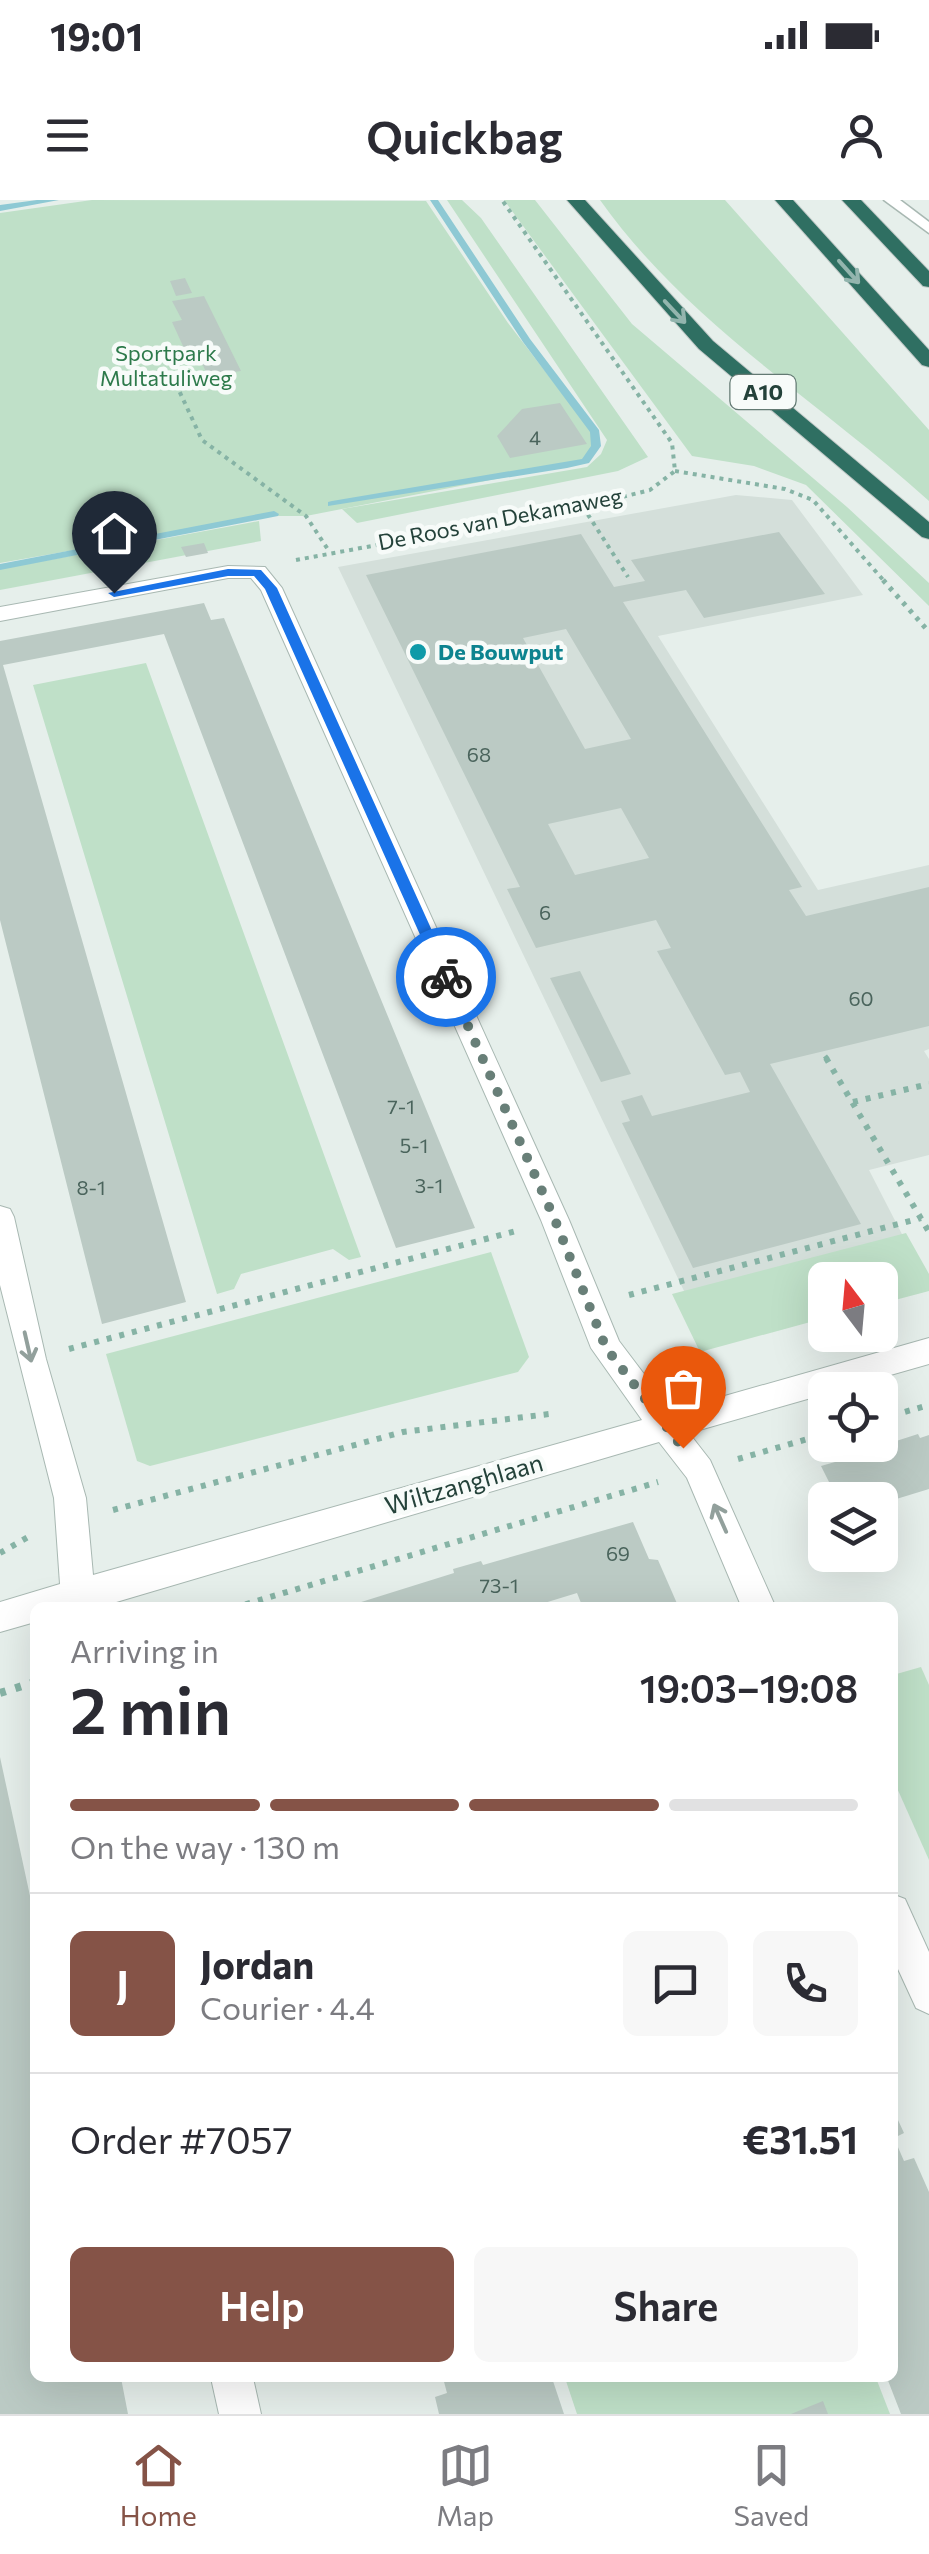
<!DOCTYPE html>
<meta charset="utf-8">
<style>
body{margin:0;font-family:Commissioner,sans-serif;background:#f7f7f7;color:#2b2b33;height:100vh;display:flex;flex-direction:column;font-size:38px;white-space:nowrap}
*{box-sizing:border-box;margin:0}
p{font-size:32px;color:#7c7c81}
.icon{flex:none;width:55px;height:55px;fill:none;stroke:currentColor;stroke-width:2;stroke-linecap:round;stroke-linejoin:round}
.map{position:relative;flex:1;overflow:hidden}
.side{position:absolute;left:30px;top:1402px;width:868px;height:780px;display:flex;flex-direction:column;background:#fff;border-radius:15px;box-shadow:0 10px 40px #0002}
.side>*{flex:none}
.needle{width:65px;rotate:344deg}
.fabs{position:absolute;left:808px;top:1062px;display:grid;gap:20px}
.fabs a{display:grid;place-items:center;width:90px;height:90px;border-radius:15px;background:#fff;box-shadow:0 10px 40px #0002;font-size:50px}
.pin{position:absolute;display:grid;place-items:center;width:85px;height:85px;color:#fff;margin:-102px -42px;border-radius:50% 50% 50% 0;rotate:-45deg;box-shadow:0 0 10px #0007}
.pin .icon{rotate:45deg}
.courier{position:absolute;display:grid;place-items:center;width:100px;height:100px;margin:-50px;border:8px solid #1a73e8;border-radius:50%;background:#fff;color:#222;box-shadow:0 2px 12px #0007}
.overview em{font-style:normal;font-weight:600}
.overview div{display:flex;flex-direction:column-reverse}
.overview{display:flex;align-items:center;justify-content:space-between;height:170px;padding:0 40px}
h1{font-size:65px;font-weight:600;line-height:75px}
.bar{display:grid;grid-template-columns:repeat(4,1fr);gap:15px 10px;align-content:center;height:120px;padding:0 40px}
.bar i{height:12px;border-radius:8px;background:#e1e1e2}
.bar .active{background:#855347}
.bar p{grid-column:span 4}
.line{display:flex;align-items:center;gap:25px;padding:0 40px;border-top:2px solid #e1e1e2}
.line div{flex:1}
.round{display:grid;place-items:center;flex:none;width:105px;height:105px;border-radius:15px;background:#f7f7f7}
.button{display:flex;gap:20px;margin-top:auto;padding:20px 40px}
.button a{flex:1;height:115px;border-radius:15px;background:#855347;color:#fff;font-size:40px;font-weight:600;line-height:115px;text-align:center}
.button a+a{background:#f7f7f7;color:#2b2b33}
.status{display:flex;justify-content:space-between;align-items:center;height:70px;padding:0 50px;background:#fff;direction:ltr}
.status svg{height:28px;fill:currentColor}
header{display:flex;justify-content:space-between;align-items:center;height:130px;padding:0 40px;background:#fff;font-size:45px;font-weight:600}
.tab-bar{display:flex;justify-content:space-around;align-items:center;height:140px;border-top:2px solid #e1e1e2;background:#fff;font-size:28px;color:#7c7c81}
.tab-bar a{display:grid;justify-items:center;gap:5px}
.tab-bar .active{color:#855347}
.map>svg:first-child{display:block}
.built{fill:#d4dfda}
.green{fill:#bfe0c8}
.lines{fill:none;stroke-linecap:round;stroke-linejoin:round}
.stream{fill:#8ec9d4;fill-rule:evenodd}
.building{fill:#bbcac4;fill-rule:evenodd}
.service-casing{stroke:#a8b8b2;stroke-width:3}
.minor-casing{stroke:#a8b8b2;stroke-width:2}
.motorway-casing{stroke:#c2cac8;stroke-width:2}
.path-far3{stroke:#86b3a5;stroke-width:4;stroke-dasharray:4 5;stroke-linecap:butt}
.path-far2{stroke:#86b3a5;stroke-width:5;stroke-dasharray:4 6;stroke-linecap:butt}
.path-far1{stroke:#86b3a5;stroke-width:6;stroke-dasharray:5 8;stroke-linecap:butt}
.path{stroke:#86b3a5;stroke-width:8;stroke-dasharray:6 10;stroke-linecap:butt}
.service{fill:#fff;fill-rule:evenodd}
.minor{fill:#fff;fill-rule:evenodd}
.motorway{fill:#2f6f62;fill-rule:evenodd}
.oneway{stroke:#93b5ae}
.oneway2{stroke:#92a09c}
.route{fill:#1a73e8}
.done{stroke:#687f78;stroke-width:10;stroke-dasharray:0 18}
.culture-dot{fill:#0f9aa8;stroke:#f7fbf9;stroke-width:4}
.labels{text-anchor:middle;stroke-width:9;stroke-linejoin:round;paint-order:stroke}
.number-label{font-size:20px;fill:#4a645c}
.far-park-label{font-size:22px;fill:#2d7a4b;stroke:#f7fbf9}
.shield{fill:#f7fbf9;stroke:#637a73;stroke-width:2.5}
.shield-label{font-size:22px;font-weight:bold;fill:#24423a}
.far-street-label{font-size:22px;fill:#24423a;stroke:#f7fbf9}
.far-culture-label{font-size:22px;font-weight:bold;fill:#0d838f;stroke:#f7fbf9;text-anchor:start}
.street-label{font-size:25px;fill:#24423a;stroke:#f7fbf9}
</style>
<div class="status"><b>19:01</b><svg viewBox="0 0 49 12"><path d="M0 12V9h3v3zM5 12V6h3v6zM10 12V3h3v9zM15 12V0h3v12zM26 1h20v11H26zM47 4h2v5h-2z"/></svg></div>
<header><svg class="icon" aria-label="menu" viewBox="0 0 24 24"><path d="M4 6h16M4 12h16M4 18h16"/></svg>Quickbag<svg class="icon" aria-label="person" viewBox="0 0 24 24"><circle cx="12" cy="8" r="4"/><path d="M4 21q1-7 8-7t8 7"/></svg></header>
<div class="map">
<svg width="929" height="2214" viewBox="0 0 929 2214">
<rect width="100%" height="100%" fill="#e6efeb"/>
<!-- built -->
<polygon class="built" points="736,295 792,300 863,395 658,436 818,690 929,665 929,849 924,851 929,859 929,955 869,970 905,1040 685,1093 338,367"/>
<!-- green -->
<g class="green">
<path d="M 92,0 L 426,1 L 508,123 L 598,240 C 595,258 583,260 567,265 L 306,316 L 269,316 L 0,363 L 0,13 Z"/>
<polygon points="447,0 462,0 481,18 648,257 618,271 357,323 342,309 587,267 601,254 607,240"/>
<polygon points="504,0 535,0 632,124 847,307 929,383 929,406 806,285 754,266 692,256"/>
<path d="M 600,0 L 725,0 L 929,230 L 929,301 C 819,201 687,123 600,0 Z"/>
<polygon points="259,321 261,341 0,390 0,369"/>
<polygon points="146,463 361,1057 349,1060 333,1049 241,1074 234,1089 217,1094 33,485"/>
<polygon points="906,1033 929,1074 929,1091 880,1104 880,1080 825,1080 825,1118 700,1152 672,1094"/>
<polygon points="491,1052 529,1157 518,1172 150,1266 137,1261 106,1154"/>
<polygon points="921,1467 929,1485 929,1660 893,1579 893,1475"/>
<polygon points="565,2178 876,2178 890,2214 577,2214"/>
</g>
<g class="lines">
<!-- stream -->
<g class="stream">
<polygon points="37,0 59,0 0,11 0,5"/>
<polygon points="430,0 438,0 530,139 599,230 601,246 589,263 567,268 328,306 328,302 332,301 582,259 591,246 590,232 523,142"/>
<polygon points="274,311 279,314 278,316 0,370 0,364"/>
</g>
</g>
<!-- building -->
<g class="building">
<polygon points="185,78 192,93 176,96 170,81"/>
<polygon points="204,96 241,171 208,176 198,155 188,157 172,122 182,120 172,101"/>
<polygon points="560,203 587,244 510,258 497,236 522,209"/>
<path d="M 779,332 L 825,394 L 704,418 L 686,390 L 623,402 L 802,687 L 789,690 L 806,716 L 929,687 L 929,826 L 770,864 L 861,1024 L 693,1068 L 622,923 L 630,921 L 621,901 L 642,895 L 652,916 L 750,892 L 740,872 L 725,875 L 657,751 L 671,748 L 656,720 L 536,748 L 507,689 L 520,687 L 366,375 L 581,334 L 614,387 L 645,381 L 631,360 ZM 566,429 L 631,539 L 585,549 L 523,438 ZM 621,608 L 649,658 L 575,675 L 548,624 Z"/>
<polygon points="204,343 208,353 186,357 181,347"/>
<polygon points="204,403 211,420 224,418 475,1028 396,1048 164,434 3,465 186,1102 102,1124 0,720 0,441"/>
<polygon points="580,771 631,874 601,882 550,778"/>
<polygon points="918,1234 920,1238 929,1235 929,1289 880,1304 880,1300 838,1300 821,1266 891,1246 890,1243"/>
<polygon points="633,1322 649,1359 658,1360 679,1408 583,1408 577,1393 528,1408 342,1408 454,1373 453,1369 481,1361 483,1365"/>
<polygon points="0,1557 35,1719 35,2178 121,2178 128,2214 0,2214"/>
<polygon points="892,1907 904,1933 894,1938 904,1961 914,1958 929,1992 929,2214 901,2214 887,2178 892,2178"/>
<polygon points="443,2178 552,2178 564,2214 439,2214 435,2197 447,2193"/>
<polygon points="823,2201 828,2214 791,2214"/>
</g>
<g class="lines">
<defs>
<polygon id="service" points="884,0 900,0 929,22 929,33"/>
<g id="minor">
<polygon points="228,366 265,367 282,388 569,1020 619,1141 672,1211 929,1138 929,1164 838,1190 825,1190 825,1194 689,1233 710,1260 776,1408 742,1408 687,1278 659,1242 96,1408 35,1408 35,1422 0,1432 0,1402 60,1384 54,1298 0,1085 0,1006 10,1009 14,1017 46,1159 86,1298 93,1375 642,1220 591,1148 541,1020 261,390 251,378 228,378 0,421 0,407"/>
<polygon points="892,1694 905,1699 929,1752 929,1814 916,1808 892,1756"/>
<polygon points="211,2178 253,2178 261,2214 219,2214"/>
</g>
<g id="motorway">
<polygon points="567,0 585,0 713,141 929,322 929,339 922,337 699,149"/>
<polygon points="775,0 793,0 929,150 929,167 922,165"/>
<polygon points="842,0 861,0 929,71 929,87 923,86"/>
</g>
</defs>
<!-- service casing -->
<use href="#service" class="service-casing"/>
<!-- minor casing -->
<use href="#minor" class="minor-casing"/>
<!-- motorway casing -->
<use href="#motorway" class="motorway-casing"/>
<!-- path-far3 -->
<g class="path-far3">
<polyline points="176,184 202,240 306,316 329,351"/>
<polyline points="675,271 785,289 813,300 885,382"/>
<polyline points="583,307 628,377"/>
<polyline points="296,360 583,307 650,290 675,271 672,243 502,0"/>
</g>
<!-- path-far2 -->
<g class="path-far2">
<polyline points="883,380 929,432"/>
<polyline points="825,856 828,860"/>
</g>
<!-- path-far1 -->
<g class="path-far1">
<polyline points="826,858 929,1032"/>
<polyline points="853,902 929,884"/>
<polyline points="629,1095 921,1018"/>
<polyline points="69,1149 516,1031"/>
<polyline points="880,1219 929,1205"/>
<polyline points="738,1259 825,1234"/>
<polyline points="113,1310 403,1232 549,1214"/>
<polyline points="0,1353 30,1336"/>
<polyline points="233,1408 658,1282"/>
</g>
<!-- path -->
<polyline class="path" points="0,1493 35,1482"/>
<!-- service -->
<use href="#service" class="service"/>
<!-- minor -->
<use href="#minor" class="minor"/>
<!-- motorway -->
<use href="#motorway" class="motorway"/>
</g>
<!-- one-way arrows -->
<defs><path id="oneway-shaft" d="M-6 0H5M1.5-3L5.5 0L1.5 3" fill="none" stroke-width="1.6" stroke-linecap="round" stroke-linejoin="round" transform="scale(2.5)"/></defs>
<g class="oneway">
<use href="#oneway-shaft" transform="translate(849 72) rotate(48)"/>
<use href="#oneway-shaft" transform="translate(675 112) rotate(47)"/>
</g>
<g class="oneway2">
<use href="#oneway-shaft" transform="translate(28 1147) rotate(77)"/>
<use href="#oneway-shaft" transform="translate(720 1318) rotate(-114)"/>
</g>
<!-- route -->
<polygon class="route" points="228,369 261,370 277,388 453,777 451,781 439,777 265,389 254,376 228,376 114,397 108,393"/>
<g class="lines">
<!-- done -->
<polyline class="done" points="446,777 555,1020 606,1148 683,1248"/>
</g>
<!-- markers -->
<circle class="culture-dot" cx="418" cy="452" r="10"/>
<g class="labels">
<!-- number labels -->
<g class="number-label">
<text x="535" y="245">4</text>
<text x="479" y="562">68</text>
<text x="545" y="720">6</text>
<text x="861" y="806">60</text>
<text x="401" y="914">7-1</text>
<text x="414" y="953">5-1</text>
<text x="429" y="993">3-1</text>
<text x="91" y="995">8-1</text>
<text x="618" y="1361">69</text>
<text x="499" y="1393">73-1</text>
</g>
<!-- far-park labels -->
<g class="far-park-label">
<text x="166" y="161">Sportpark<tspan x="166" dy="25">Multatuliweg</tspan></text>
</g>
<!-- shield labels -->
<rect class="shield" x="730.5" y="175" width="65" height="34" rx="8"/>
<g class="shield-label">
<text x="763" y="200">A10</text>
</g>
<!-- far-street labels -->
<g class="far-street-label">
<text transform="translate(500 319) rotate(-11)" y="8">De Roos van Dekamaweg</text>
</g>
<!-- far-culture labels -->
<g class="far-culture-label">
<text x="438" y="460">De Bouwput</text>
</g>
<!-- street labels -->
<g class="street-label">
<text transform="translate(464 1284) rotate(-16)" y="9">Wiltzanghlaan</text>
</g>
</g>
</svg>
<div class="fabs">
<a><svg class="needle" viewBox="-14 -14 28 28"><path d="M0-13l5 13h-10z" fill="#e53935"/><path d="M0 13l5-13h-10z" fill="#7c7c81"/></svg></a>
<a><svg class="icon" aria-label="locate" viewBox="0 0 24 24"><circle cx="12" cy="12" r="6"/><path d="M12 2v4M12 18v4M2 12h4M18 12h4"/></svg></a>
<a><svg class="icon" aria-label="layers" viewBox="0 0 24 24"><path d="M12 4l9 5-9 5-9-5zM3 14l9 5 9-5"/></svg></a>
</div>
<div class="pin" style="left:683px;top:1248px;background:#ea580c"><svg class="icon" aria-label="bag" viewBox="0 0 24 24"><path d="M5 8h14l-1 12H6zM9 8a3 3 0 0 1 6 0"/></svg></div>
<div class="pin" style="left:114px;top:393px;background:#1f2937"><svg class="icon" aria-label="home" viewBox="0 0 24 24"><path d="M3 11l9-7 9 7M6 9v11h12V9"/></svg></div>
<div class="courier" style="left:446px;top:777px"><svg class="icon" aria-label="bike" viewBox="0 0 24 24"><circle cx="6" cy="16" r="4"/><circle cx="18" cy="16" r="4"/><path d="M6 16l4-8h5l3 8M10 8l3 8H6M13 5h3"/></svg></div>
<section class="side">
<div class="overview"><div><h1>2 min</h1><p>Arriving in</p></div><em>19:03–19:08</em></div>
<div class="bar"><i class="active"></i><i class="active"></i><i class="active"></i><i></i><p>On the way · 130 m</p></div>
<div class="line" style="height:180px"><b class="round" style="background:#855347;color:#fff">J</b><div><b>Jordan</b><p>Courier · 4.4</p></div><a class="round"><svg class="icon" aria-label="chat" viewBox="0 0 24 24"><path d="M4 5h16v11H9l-5 4z"/></svg></a><a class="round"><svg class="icon" aria-label="phone" viewBox="0 0 24 24"><path d="M5 4h4l2 5-3 2q2 4 5 5l2-3 5 2v4C11 20 4 13 5 4z"/></svg></a></div>
<div class="line" style="height:130px"><div>Order #7057</div><b>€31.51</b></div>
<div class="button"><a>Help</a><a>Share</a></div>
</section>
</div>
<nav class="tab-bar">
<a class="active"><svg class="icon" aria-label="home" viewBox="0 0 24 24"><path d="M3 11l9-7 9 7M6 9v11h12V9"/></svg>Home</a>
<a><svg class="icon" aria-label="map" viewBox="0 0 24 24"><path d="M3 6l6-2 6 2 6-2v14l-6 2-6-2-6 2zM9 4v14M15 6v14"/></svg>Map</a>
<a><svg class="icon" aria-label="saved" viewBox="0 0 24 24"><path d="M7 4h10v16l-5-4-5 4z"/></svg>Saved</a>
</nav>
